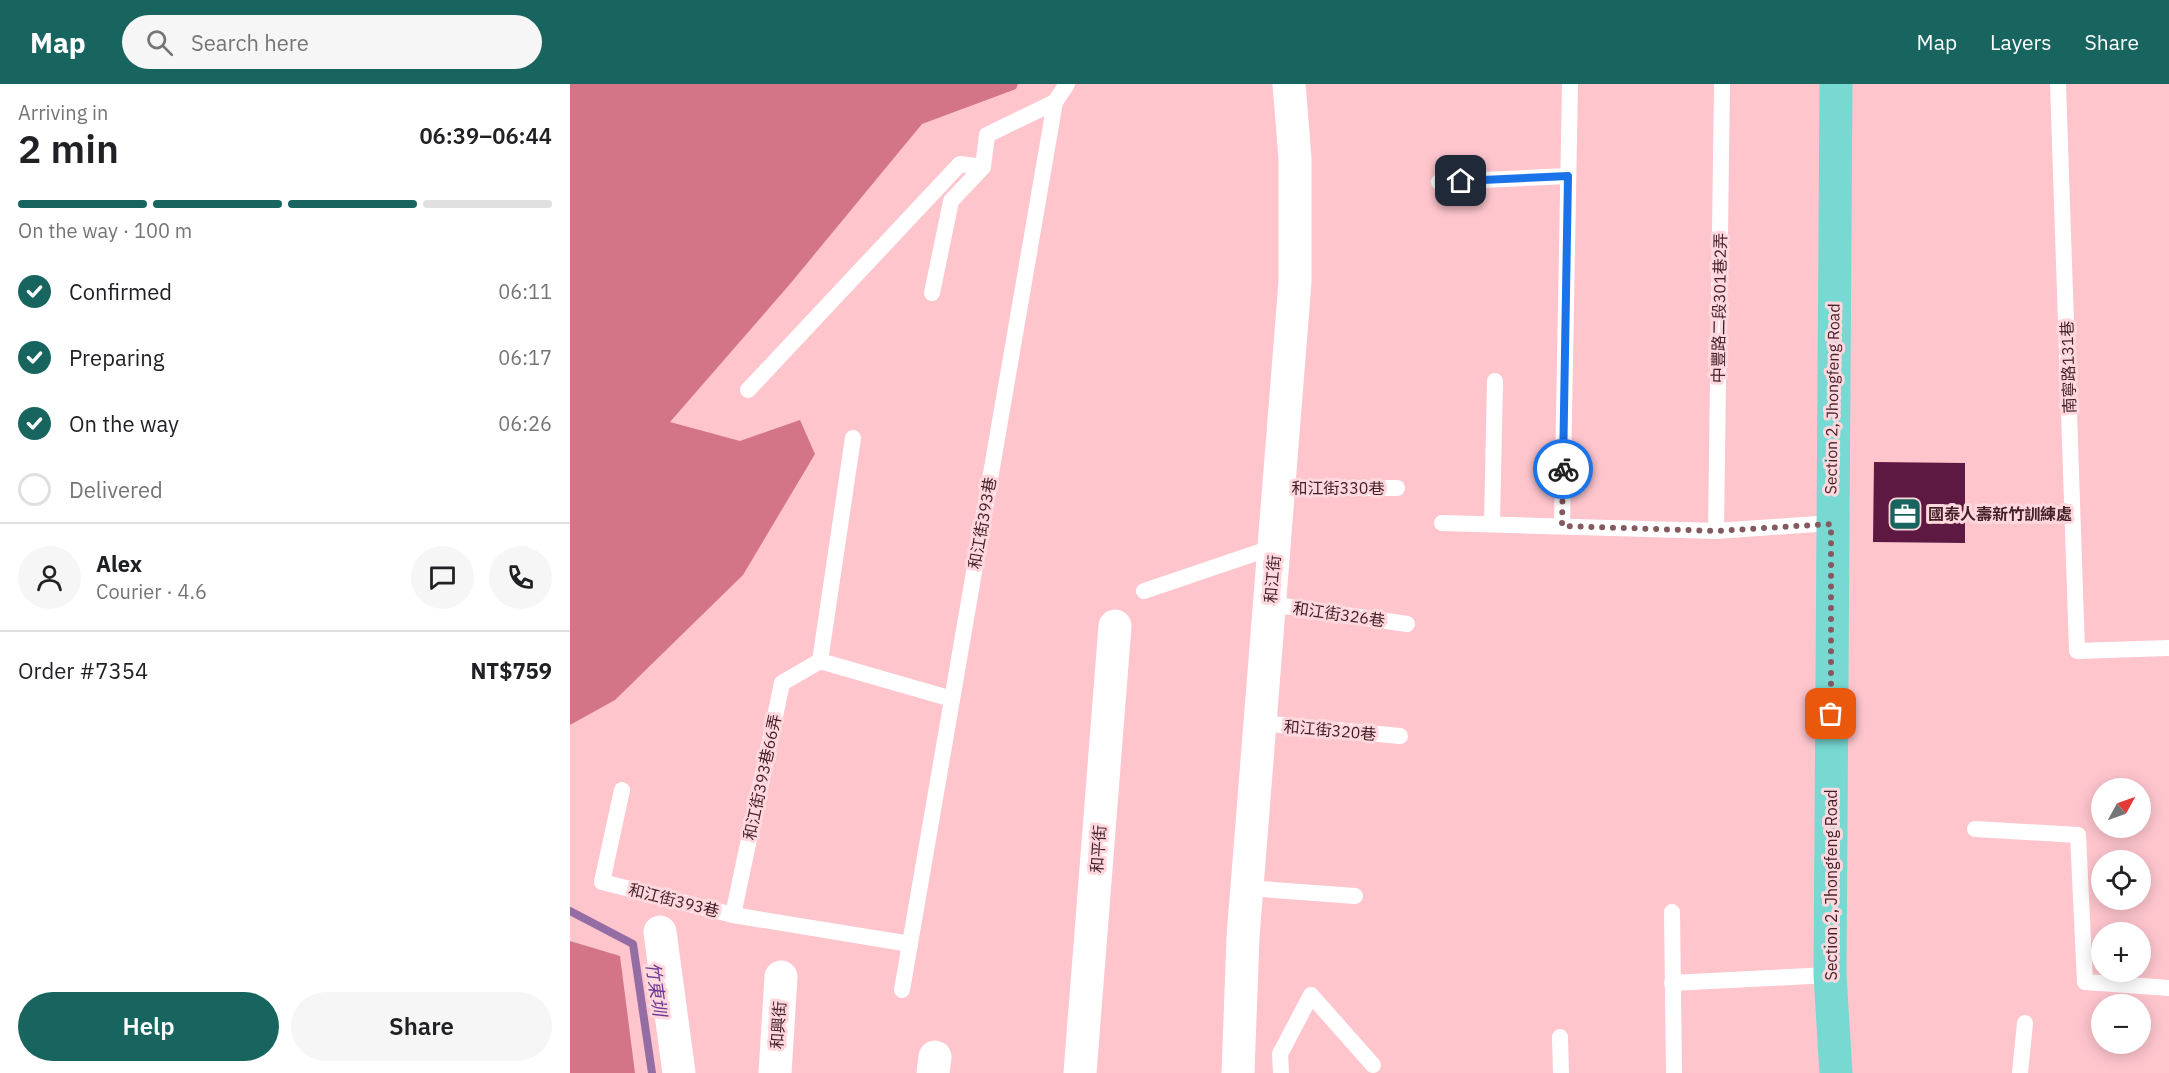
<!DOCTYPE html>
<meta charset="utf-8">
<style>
body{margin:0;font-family:"IBM Plex Sans","Noto Sans TC",sans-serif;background:#f6f6f6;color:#202124;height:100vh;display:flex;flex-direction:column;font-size:22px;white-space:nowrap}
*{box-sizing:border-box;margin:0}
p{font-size:20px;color:#757577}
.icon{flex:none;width:33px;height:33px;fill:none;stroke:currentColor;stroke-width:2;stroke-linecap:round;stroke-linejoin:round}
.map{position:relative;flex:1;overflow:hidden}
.side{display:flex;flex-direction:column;background:#fff;width:570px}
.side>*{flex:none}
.needle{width:39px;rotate:50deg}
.fabs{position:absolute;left:1521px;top:694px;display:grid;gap:12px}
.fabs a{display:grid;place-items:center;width:60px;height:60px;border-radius:50%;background:#fff;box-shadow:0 3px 15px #0003;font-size:30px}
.pin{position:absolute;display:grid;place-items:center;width:51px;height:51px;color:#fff;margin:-26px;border-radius:12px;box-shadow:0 3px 9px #0006}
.courier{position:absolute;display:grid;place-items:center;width:60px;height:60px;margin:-30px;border:4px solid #1a73e8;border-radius:50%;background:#fff;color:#222;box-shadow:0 2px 8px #0007}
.overview em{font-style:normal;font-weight:600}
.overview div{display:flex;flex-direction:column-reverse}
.overview{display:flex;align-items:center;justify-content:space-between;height:102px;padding:0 18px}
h1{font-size:39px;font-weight:600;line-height:45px}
.bar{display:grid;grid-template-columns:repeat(4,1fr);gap:9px 6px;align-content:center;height:72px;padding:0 18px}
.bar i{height:8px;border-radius:4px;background:#e0e0e0}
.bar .selected{background:#186560}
.bar p{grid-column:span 4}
.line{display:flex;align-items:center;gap:15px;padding:0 18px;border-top:2px solid #e0e0e0}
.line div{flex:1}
.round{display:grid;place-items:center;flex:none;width:63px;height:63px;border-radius:32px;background:#f6f6f6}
ol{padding:0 18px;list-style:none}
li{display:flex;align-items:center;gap:18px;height:66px}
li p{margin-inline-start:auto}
li .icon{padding:6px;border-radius:50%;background:#186560;color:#fff;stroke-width:4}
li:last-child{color:#757577}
li i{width:33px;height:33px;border:3px solid #e0e0e0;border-radius:50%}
.button{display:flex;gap:12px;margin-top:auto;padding:12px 18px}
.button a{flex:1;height:69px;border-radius:36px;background:#186560;color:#fff;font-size:24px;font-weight:600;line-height:69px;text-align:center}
.button a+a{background:#f6f6f6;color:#202124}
header{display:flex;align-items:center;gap:36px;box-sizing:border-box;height:84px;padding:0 30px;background:#186560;color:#fff}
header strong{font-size:28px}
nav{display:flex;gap:33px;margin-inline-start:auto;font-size:21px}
.search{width:420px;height:54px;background:#f6f6f6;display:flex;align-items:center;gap:15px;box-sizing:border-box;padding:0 21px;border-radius:33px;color:#757577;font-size:22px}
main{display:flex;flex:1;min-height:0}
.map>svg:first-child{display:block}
.forest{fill:#d37587}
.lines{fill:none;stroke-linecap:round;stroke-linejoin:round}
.stream{stroke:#956da5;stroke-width:8}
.building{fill:#5d1941}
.service{stroke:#fff;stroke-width:16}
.minor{stroke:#fff;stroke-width:33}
.primary{stroke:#78d9d3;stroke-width:33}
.done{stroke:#845960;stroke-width:6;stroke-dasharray:0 10.8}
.route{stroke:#1a73e8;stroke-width:8}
.labels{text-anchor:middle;stroke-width:6;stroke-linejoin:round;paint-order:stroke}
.street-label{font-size:16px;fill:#421f26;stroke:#ffd8dd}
.poi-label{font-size:16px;font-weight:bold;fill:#421f26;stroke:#ffd8dd;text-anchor:start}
.water-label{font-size:18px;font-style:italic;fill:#6f3a95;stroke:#ffd8dd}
</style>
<header>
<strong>Map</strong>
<div class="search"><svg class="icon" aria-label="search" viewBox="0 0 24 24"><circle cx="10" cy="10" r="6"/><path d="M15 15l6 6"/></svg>Search here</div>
<nav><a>Map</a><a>Layers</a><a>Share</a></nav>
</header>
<main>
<section class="side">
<div class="overview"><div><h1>2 min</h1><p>Arriving in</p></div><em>06:39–06:44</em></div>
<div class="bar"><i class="selected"></i><i class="selected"></i><i class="selected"></i><i></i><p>On the way · 100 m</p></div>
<ol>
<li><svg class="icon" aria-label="check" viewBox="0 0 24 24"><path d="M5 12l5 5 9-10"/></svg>Confirmed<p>06:11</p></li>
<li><svg class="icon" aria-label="check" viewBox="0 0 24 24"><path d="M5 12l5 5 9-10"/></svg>Preparing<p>06:17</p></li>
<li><svg class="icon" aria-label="check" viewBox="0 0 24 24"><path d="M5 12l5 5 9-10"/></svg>On the way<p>06:26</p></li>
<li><i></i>Delivered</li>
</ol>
<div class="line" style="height:108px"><a class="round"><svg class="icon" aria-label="person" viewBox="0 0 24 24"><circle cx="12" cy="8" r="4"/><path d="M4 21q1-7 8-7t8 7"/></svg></a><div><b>Alex</b><p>Courier · 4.6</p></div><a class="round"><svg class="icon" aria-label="chat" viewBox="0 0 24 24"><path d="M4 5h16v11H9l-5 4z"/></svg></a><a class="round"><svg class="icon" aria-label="phone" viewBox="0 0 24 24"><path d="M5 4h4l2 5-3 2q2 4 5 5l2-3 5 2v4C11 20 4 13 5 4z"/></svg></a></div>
<div class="line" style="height:78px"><div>Order #7354</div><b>NT$759</b></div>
<div class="button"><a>Help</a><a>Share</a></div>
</section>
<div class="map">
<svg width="1599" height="989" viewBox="0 0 1599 989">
<rect width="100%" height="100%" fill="#fec5cd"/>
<!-- forest -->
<g class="forest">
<polygon points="0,0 448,0 446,5 352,40 220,200 100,338 170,357 230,336 245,370 173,491 45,616 0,641"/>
<polygon points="0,857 50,872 65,989 0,989"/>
</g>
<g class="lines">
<!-- stream -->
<polyline class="stream" points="0,827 63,860 82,989"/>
</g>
<!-- building -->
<polygon class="building" points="1304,378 1395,379 1395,459 1303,458"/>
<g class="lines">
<!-- service -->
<g class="service">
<polyline points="1488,0 1507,567 1599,564"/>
<polyline points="869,98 998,92"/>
<polyline points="362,209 381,117 413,83 417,51 485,18"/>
<polyline points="178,306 390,80 413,83"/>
<polyline points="709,404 827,404"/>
<polyline points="872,439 1146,447 1261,439"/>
<polyline points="922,440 925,297"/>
<polyline points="992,442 1000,0"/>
<polyline points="1146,447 1152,0"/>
<polyline points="574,507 704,463"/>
<polyline points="700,520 837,540"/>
<polyline points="250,577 382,615"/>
<polyline points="691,639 830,652"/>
<polyline points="52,706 32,798 163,831 340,860"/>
<polyline points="1405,745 1508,751 1515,898 1599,904"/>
<polyline points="677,804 785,812"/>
<polyline points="1102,828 1104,989"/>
<polyline points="163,831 212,599 250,577 283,354"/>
<polyline points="1102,899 1260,891"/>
<polyline points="332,906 485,18 497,0"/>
<polyline points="990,953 991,989"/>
<polyline points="711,989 710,970 741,911 803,981"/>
<polyline points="1450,989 1455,939"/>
</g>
<!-- minor -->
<g class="minor">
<polyline points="90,848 109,989"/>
<polyline points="205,989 211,893"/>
<polyline points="363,989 365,973"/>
<polyline points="510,989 545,542"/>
<polyline points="668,989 673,853 725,198 725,74 719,0"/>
</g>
<!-- primary -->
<polyline class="primary" points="1266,0 1260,891 1266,989"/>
</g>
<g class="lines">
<!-- done -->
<polyline class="done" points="993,385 992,442 1146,447 1261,440 1261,630"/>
<!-- route -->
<polyline class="route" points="891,97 998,92 993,385"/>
</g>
<!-- icons -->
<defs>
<symbol id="office-square" viewBox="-11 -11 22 22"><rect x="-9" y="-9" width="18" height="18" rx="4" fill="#186560" stroke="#ffd8dd"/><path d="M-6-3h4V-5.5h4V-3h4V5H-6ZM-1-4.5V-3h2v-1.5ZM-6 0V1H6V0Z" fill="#fff"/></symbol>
</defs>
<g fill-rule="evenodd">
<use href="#office-square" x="1316" y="411" width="38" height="38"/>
</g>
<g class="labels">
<!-- street labels -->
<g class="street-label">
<text transform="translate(1149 224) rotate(-89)" y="6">中豐路二段301巷2弄</text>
<text transform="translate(1498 283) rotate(-92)" y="6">南寧路131巷</text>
<text transform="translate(1262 315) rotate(-89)" y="6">Section 2, Jhongfeng Road</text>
<text x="768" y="410">和江街330巷</text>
<text transform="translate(412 439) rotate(-80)" y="6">和江街393巷</text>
<text transform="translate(702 495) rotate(-85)" y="6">和江街</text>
<text transform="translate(769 530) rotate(8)" y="6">和江街326巷</text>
<text transform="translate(760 646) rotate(5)" y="6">和江街320巷</text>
<text transform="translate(192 693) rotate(-78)" y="6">和江街393巷66弄</text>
<text transform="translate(528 765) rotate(-86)" y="6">和平街</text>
<text transform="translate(1261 801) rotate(-90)" y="6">Section 2, Jhongfeng Road</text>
<text transform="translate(104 816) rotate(14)" y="6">和江街393巷</text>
<text transform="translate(208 941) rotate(-86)" y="6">和興街</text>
</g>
<!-- poi labels -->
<g class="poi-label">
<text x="1358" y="436">國泰人壽新竹訓練處</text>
</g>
<!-- water labels -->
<g class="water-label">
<text transform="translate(86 905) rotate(82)" y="6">竹東圳</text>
</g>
</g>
</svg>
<div class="fabs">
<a><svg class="needle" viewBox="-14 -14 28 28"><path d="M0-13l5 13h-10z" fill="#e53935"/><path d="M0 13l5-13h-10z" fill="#757577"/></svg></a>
<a><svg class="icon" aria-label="locate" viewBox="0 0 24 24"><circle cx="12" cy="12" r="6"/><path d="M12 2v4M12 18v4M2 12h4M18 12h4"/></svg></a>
<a>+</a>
<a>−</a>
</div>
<div class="pin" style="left:1261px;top:630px;background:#ea580c"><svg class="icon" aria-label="bag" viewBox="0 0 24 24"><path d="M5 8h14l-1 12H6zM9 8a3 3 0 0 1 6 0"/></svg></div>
<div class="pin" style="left:891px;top:97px;background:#1f2937"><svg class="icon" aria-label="home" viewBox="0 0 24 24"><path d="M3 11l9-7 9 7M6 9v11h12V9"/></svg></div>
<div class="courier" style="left:993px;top:385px"><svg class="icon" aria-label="bike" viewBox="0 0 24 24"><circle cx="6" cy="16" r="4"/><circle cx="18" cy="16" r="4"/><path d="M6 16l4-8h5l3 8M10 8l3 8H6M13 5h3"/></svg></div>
</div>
</main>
